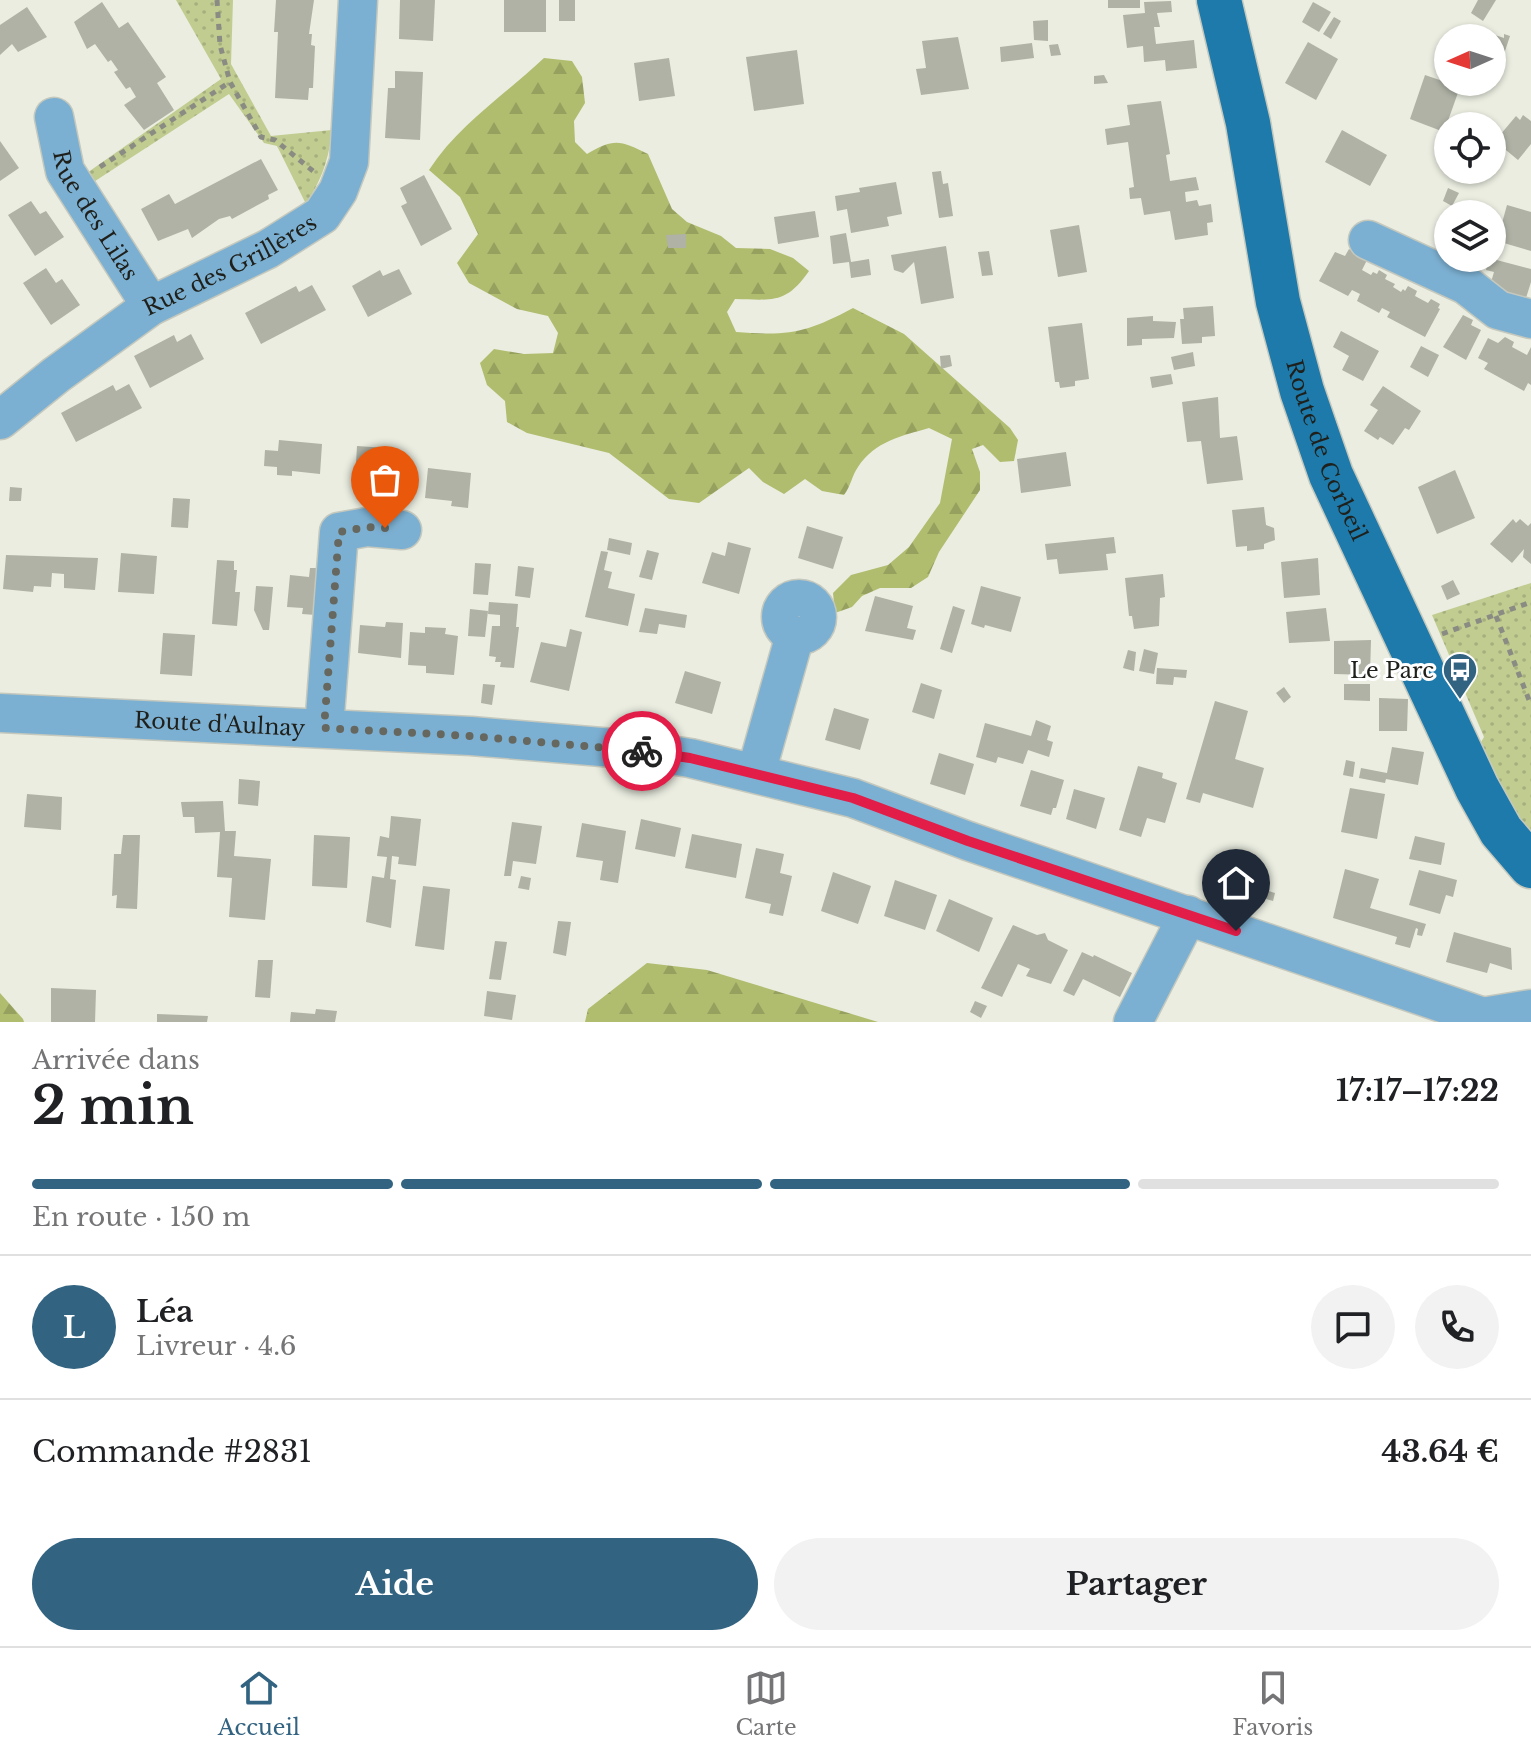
<!DOCTYPE html>
<html lang="fr">
<meta charset="utf-8">
<style>
body{margin:0;font-family:"Libre Baskerville",serif;background:#f2f2f2;color:#202124;height:100vh;display:flex;flex-direction:column;font-size:30px;white-space:nowrap}
*{box-sizing:border-box;margin:0}
p{font-size:26px;color:#757577}
.icon{flex:none;width:44px;height:44px;fill:none;stroke:currentColor;stroke-width:2;stroke-linecap:round;stroke-linejoin:round}
.map{position:relative;height:1022px;overflow:hidden}
.details{display:flex;flex-direction:column;background:#fff;flex:1}
.details>*{flex:none}
.needle{width:52px;rotate:267deg}
.controls{position:absolute;left:1434px;top:24px;display:grid;gap:16px}
.controls a{display:grid;place-items:center;width:72px;height:72px;border-radius:50%;background:#fff;box-shadow:0 2px 6px #0004;font-size:40px}
.pin{position:absolute;display:grid;place-items:center;width:68px;height:68px;color:#fff;margin:-82px -34px;border-radius:50% 50% 50% 0;rotate:-45deg;box-shadow:0 0 8px #0007}
.pin .icon{rotate:45deg}
.courier{position:absolute;display:grid;place-items:center;width:80px;height:80px;margin:-40px;border:6px solid #e11d48;border-radius:50%;background:#fff;color:#222;box-shadow:0 2px 10px #0007}
.head em{font-style:normal;font-weight:800}
.head div{display:flex;flex-direction:column-reverse}
.head{display:flex;align-items:center;justify-content:space-between;height:136px;padding:0 32px}
h1{font-size:52px;font-weight:800;line-height:60px}
.bar{display:grid;grid-template-columns:repeat(4,1fr);gap:12px 8px;align-content:center;height:96px;padding:0 32px}
.bar i{height:10px;border-radius:6px;background:#e0e0e0}
.bar .current{background:#326381}
.bar p{grid-column:span 4}
.line{display:flex;align-items:center;gap:20px;padding:0 32px;border-top:2px solid #e0e0e0}
.line div{flex:1}
.round{display:grid;place-items:center;flex:none;width:84px;height:84px;border-radius:42px;background:#f2f2f2}
.cta{display:flex;gap:16px;margin-top:auto;padding:16px 32px}
.cta a{flex:1;height:92px;border-radius:48px;background:#326381;color:#fff;font-size:32px;font-weight:800;line-height:92px;text-align:center}
.cta a+a{background:#f2f2f2;color:#202124}
.dock{display:flex;justify-content:space-around;align-items:center;height:112px;border-top:2px solid #e0e0e0;background:#fff;font-size:22px;color:#757577}
.dock a{display:grid;justify-items:center;gap:4px}
.dock .current{color:#326381}
.map>svg:first-child{display:block}
.grass{fill:url(#grass-dots)}
.forest{fill:url(#forest-firs)}
.building{fill:#afb2a5}
.lines{fill:none;stroke-linecap:round;stroke-linejoin:round}
.minor-casing{stroke:#c5c8bd;stroke-width:41}
.major-casing{stroke:#c5c8bd;stroke-width:47}
.path{stroke:#8a8c83;stroke-width:5;stroke-dasharray:6 6;stroke-linecap:butt}
.minor{stroke:#7cb0d2;stroke-width:38}
.major{stroke:#1d7aaa;stroke-width:44}
.done{stroke:#666860;stroke-width:8;stroke-dasharray:0 14.4}
.route{stroke:#e11d48;stroke-width:10}
.labels{text-anchor:middle;stroke-width:6;stroke-linejoin:round;paint-order:stroke}
.street-label{font-size:22px;fill:#1f201b;stroke:#fff}
.poi-label{font-size:22px;fill:#1f201b;stroke:#fff;text-anchor:end}
</style>
<div class="map">
<svg width="1531" height="1022" viewBox="0 0 1531 1022">
<defs>
<pattern id="grass-dots" width="8" height="8" patternUnits="userSpaceOnUse" patternTransform="scale(2)"><rect width="8" height="8" fill="#c1cc91"/><path d="M2 2h.1M6 6h.1" fill="none" stroke="#a5af7c" stroke-width="1.8" stroke-linecap="round"/></pattern>
<pattern id="forest-firs" width="22" height="20" patternUnits="userSpaceOnUse" patternTransform="scale(2)"><rect width="22" height="20" fill="#b0bc6e"/><path d="M5 1l3.5 6h-7zM16 11l3.5 6h-7z" fill="#97a15f"/></pattern>
</defs>
<rect width="100%" height="100%" fill="#eaede0"/>
<!-- grass -->
<g class="grass">
<path d="M 176,0 L 233,0 L 231,64 L 271,136 L 332,130 C 329,159 322,179 306,204 L 277,146 L 264,143 L 229,94 L 89,185 L 84,175 L 221,79 Z"/>
<polygon points="1531,583 1531,833 1516,816 1481,742 1484,737 1432,615"/>
</g>
<!-- forest -->
<g class="forest">
<path d="M 544,58 L 572,61 L 582,77 L 585,103 L 574,121 L 575,142 L 587,154 C 614,138 620,140 648,154 L 672,209 L 687,222 L 721,236 L 736,248 L 770,249 L 793,258 L 809,271 C 786,304 773,300 735,299 L 727,312 L 736,332 C 790,336 806,333 853,308 L 904,334 L 1010,428 L 1018,440 L 1014,461 L 1000,462 L 983,445 L 972,449 L 980,472 L 980,490 L 939,552 L 928,577 L 911,588 L 880,588 L 862,596 L 852,607 L 835,613 L 833,593 L 851,575 L 888,565 L 909,547 L 940,503 L 952,439 L 929,428 C 902,436 875,441 858,467 C 852,475 851,486 844,495 L 822,491 L 805,479 L 784,494 L 763,482 L 749,468 L 699,503 L 669,499 L 609,453 L 527,433 L 507,422 L 505,401 L 487,385 L 480,363 L 494,349 L 524,354 L 553,353 L 558,333 L 548,316 L 517,309 L 469,283 L 457,263 L 478,234 L 460,197 L 429,170 C 459,124 505,95 544,58 Z"/>
<polygon points="647,963 707,970 878,1022 585,1022 588,1009"/>
<polygon points="0,993 23,1019 24,1022 0,1022"/>
</g>
<!-- building -->
<g class="building">
<polygon points="276,0 314,0 309,34 312,34 311,45 315,46 313,88 309,88 308,100 275,98 278,32 274,32"/>
<polygon points="400,0 435,0 433,41 399,39"/>
<rect x="504" y="0" width="42" height="32"/>
<rect x="559" y="0" width="16" height="21"/>
<rect x="1108" y="0" width="32" height="8"/>
<polygon points="1478,0 1496,0 1483,21 1471,13"/>
<polygon points="1171,1 1172,12 1157,13 1160,27 1154,27 1156,44 1194,40 1197,68 1166,71 1165,60 1144,62 1143,46 1127,48 1123,15 1145,13 1144,2"/>
<polygon points="102,2 119,28 128,22 166,77 157,83 174,110 144,130 124,105 136,97 130,87 126,89 114,72 118,70 111,60 108,62 95,44 87,49 74,22"/>
<polygon points="1313,2 1331,12 1319,32 1302,22"/>
<polygon points="27,7 47,37 18,52 12,44 0,55 0,25"/>
<polygon points="1334,17 1341,21 1331,39 1323,34"/>
<polygon points="1048,20 1048,41 1034,40 1033,21"/>
<polygon points="1504,34 1510,36 1500,66 1492,63 1492,46 1495,35 1504,38"/>
<polygon points="958,37 969,89 921,95 916,69 926,68 922,41"/>
<polygon points="1308,42 1338,59 1316,100 1285,83"/>
<polygon points="1032,43 1034,58 1001,62 1000,47"/>
<polygon points="1058,44 1061,55 1051,56 1049,45"/>
<polygon points="797,50 804,104 754,111 746,57"/>
<polygon points="669,58 675,96 639,101 634,63"/>
<polygon points="395,71 423,72 420,140 385,138 388,88 395,88"/>
<polygon points="1104,75 1108,83 1094,84 1094,76"/>
<polygon points="1425,75 1460,87 1444,132 1410,119"/>
<polygon points="1161,101 1170,154 1166,155 1170,181 1196,177 1199,190 1185,192 1186,202 1197,200 1199,206 1211,204 1213,222 1207,223 1208,235 1175,240 1170,211 1144,215 1141,198 1130,199 1129,188 1134,187 1128,142 1107,145 1105,129 1130,125 1127,105"/>
<polygon points="1523,115 1531,121 1531,144 1518,160 1495,141 1516,116 1520,120"/>
<polygon points="1342,130 1387,155 1370,186 1325,162"/>
<polygon points="0,141 19,168 0,181"/>
<polygon points="261,159 278,190 268,195 269,199 232,219 230,216 219,219 192,238 188,229 158,241 141,209 169,194 175,204"/>
<polygon points="941,171 943,184 948,183 953,216 939,218 932,172"/>
<polygon points="424,175 452,229 421,246 401,206 407,203 400,188"/>
<polygon points="896,182 902,214 887,217 889,226 851,233 847,209 837,211 835,196 860,192 859,188"/>
<polygon points="1448,188 1459,193 1452,206 1443,201"/>
<polygon points="31,201 40,214 46,211 64,237 35,256 8,215"/>
<polygon points="1507,205 1531,212 1531,251 1497,241"/>
<polygon points="815,211 819,237 778,244 774,217"/>
<polygon points="1079,225 1087,272 1058,277 1050,230"/>
<polygon points="846,233 851,262 869,259 871,275 851,278 849,262 833,264 830,236"/>
<polygon points="686,234 686,248 668,248 666,235"/>
<polygon points="946,246 954,298 921,304 914,262 903,273 894,270 891,255"/>
<polygon points="1349,249 1367,260 1362,270 1371,275 1373,272 1377,274 1379,270 1387,275 1385,279 1395,284 1393,287 1401,292 1403,289 1405,291 1408,286 1417,291 1415,296 1428,303 1431,299 1440,304 1438,308 1440,309 1425,337 1387,317 1390,312 1382,308 1379,313 1357,301 1360,294 1352,290 1348,296 1319,281 1335,252 1345,256"/>
<polygon points="989,251 993,275 982,276 978,252"/>
<polygon points="1489,258 1531,269 1531,282 1526,298 1494,289 1495,284 1491,282 1494,272 1486,270"/>
<polygon points="46,268 56,283 62,279 80,305 51,325 23,283"/>
<polygon points="399,269 412,294 368,317 352,286 380,270 383,276"/>
<polygon points="312,285 326,310 261,344 245,313 296,286 299,292"/>
<polygon points="1213,306 1215,336 1202,337 1202,343 1182,344 1180,319 1184,319 1183,308"/>
<polygon points="1463,315 1473,320 1471,325 1481,330 1466,360 1443,347"/>
<polygon points="1153,316 1153,321 1176,322 1174,338 1142,339 1142,345 1127,346 1127,318"/>
<polygon points="1082,323 1089,379 1075,381 1075,386 1060,388 1059,382 1055,382 1048,327"/>
<polygon points="1341,331 1379,351 1363,381 1342,370 1349,356 1333,347"/>
<polygon points="191,334 204,359 150,388 134,356 174,335 177,342"/>
<polygon points="1505,337 1514,342 1512,347 1527,355 1531,347 1531,385 1528,383 1524,391 1484,369 1488,363 1478,358 1488,338 1498,343"/>
<polygon points="1421,346 1439,355 1428,377 1410,367"/>
<polygon points="1193,352 1195,366 1174,370 1171,357"/>
<polygon points="950,355 952,366 941,369 940,356"/>
<polygon points="1171,374 1173,384 1152,388 1150,377"/>
<polygon points="129,384 142,408 76,442 61,413 113,385 116,391"/>
<polygon points="1383,386 1421,411 1409,430 1405,428 1393,445 1380,437 1378,440 1364,431 1378,410 1370,405"/>
<polygon points="1218,397 1220,438 1237,436 1243,480 1207,484 1201,441 1187,442 1182,402"/>
<polygon points="279,440 322,444 320,474 292,471 292,476 277,475 277,467 264,466 265,450 278,451"/>
<polygon points="357,446 387,448 388,453 405,455 402,490 385,489 385,482 355,480"/>
<polygon points="1066,452 1071,486 1021,493 1017,459"/>
<polygon points="428,468 471,473 468,508 451,506 452,501 425,498"/>
<polygon points="1455,470 1475,518 1437,534 1418,487"/>
<polygon points="10,487 22,488 21,501 9,501"/>
<polygon points="173,498 190,499 188,528 171,527"/>
<polygon points="1264,507 1266,525 1274,528 1275,540 1264,544 1264,549 1247,551 1247,546 1236,547 1232,510"/>
<polygon points="1513,519 1516,523 1520,519 1528,526 1531,523 1531,564 1523,557 1524,549 1512,563 1490,544"/>
<polygon points="807,526 843,537 833,569 798,558"/>
<polygon points="1114,537 1116,553 1106,554 1108,570 1059,574 1057,559 1047,560 1045,544"/>
<polygon points="609,538 632,543 630,555 607,550"/>
<polygon points="728,542 751,548 739,594 702,583 712,552 725,556"/>
<polygon points="647,550 659,553 652,580 639,577"/>
<polygon points="601,551 608,552 604,570 612,572 608,588 635,594 628,626 585,617"/>
<polygon points="121,553 157,556 154,594 118,592"/>
<polygon points="6,555 98,558 95,590 64,588 64,574 52,573 51,587 34,586 33,592 3,589"/>
<polygon points="1318,558 1320,595 1284,598 1281,562"/>
<polygon points="217,560 234,561 234,570 237,570 235,592 240,592 237,626 212,624"/>
<polygon points="475,563 491,564 488,595 473,594"/>
<polygon points="518,566 534,568 530,598 515,596"/>
<polygon points="310,568 318,568 316,615 302,614 303,608 287,607 290,575 309,577"/>
<polygon points="1163,574 1165,597 1160,598 1159,626 1134,629 1132,616 1129,616 1125,578"/>
<polygon points="1453,580 1460,594 1447,600 1441,586"/>
<polygon points="256,586 273,587 269,630 263,630 254,610"/>
<polygon points="981,586 1021,597 1011,632 985,625 984,628 971,624"/>
<polygon points="875,596 913,606 907,628 916,630 913,640 865,631"/>
<polygon points="489,602 518,604 516,627 519,627 514,668 500,667 501,662 495,662 496,657 489,656 492,626 500,626 500,615 488,614"/>
<polygon points="953,606 965,610 952,653 940,649"/>
<polygon points="645,608 687,615 685,628 659,624 657,634 639,632"/>
<polygon points="1326,608 1330,641 1289,643 1286,612"/>
<polygon points="470,609 488,611 485,637 468,636"/>
<polygon points="386,622 403,623 401,658 358,653 360,625 385,627"/>
<polygon points="425,627 446,628 445,634 458,636 454,675 426,673 426,666 408,665 410,632 425,633"/>
<polygon points="570,629 582,632 569,691 530,682 541,642 566,647"/>
<polygon points="163,633 195,635 192,676 160,674"/>
<polygon points="1371,640 1370,675 1334,674 1334,641"/>
<polygon points="1144,649 1158,653 1154,674 1139,671"/>
<polygon points="1128,650 1136,652 1134,671 1123,668"/>
<polygon points="1157,668 1187,670 1186,678 1174,677 1173,685 1156,684"/>
<polygon points="685,671 721,682 712,714 675,703"/>
<polygon points="921,683 942,690 934,719 912,712"/>
<polygon points="483,684 495,685 492,705 481,703"/>
<polygon points="1344,684 1370,684 1370,701 1344,700"/>
<polygon points="1284,687 1291,697 1284,703 1276,693"/>
<polygon points="1379,698 1408,699 1407,731 1379,731"/>
<polygon points="1215,701 1248,711 1235,759 1264,768 1253,808 1203,793 1200,803 1186,799"/>
<polygon points="834,708 869,719 860,750 825,740"/>
<polygon points="1036,720 1051,726 1047,740 1053,742 1049,757 1028,750 1023,764 998,757 996,763 976,757 985,723 1031,736"/>
<polygon points="1392,747 1424,752 1418,785 1386,779 1385,783 1359,778 1361,768 1387,773"/>
<polygon points="939,753 974,764 965,795 930,784"/>
<polygon points="1346,760 1355,762 1353,777 1343,775"/>
<polygon points="1138,766 1163,773 1162,778 1177,783 1165,823 1147,818 1141,837 1119,830"/>
<polygon points="1031,770 1064,780 1056,808 1053,808 1051,815 1020,806"/>
<polygon points="239,779 260,781 258,806 238,804"/>
<polygon points="1350,788 1385,794 1377,839 1341,832"/>
<polygon points="1074,789 1105,798 1096,829 1066,819"/>
<polygon points="27,794 62,797 61,830 24,827"/>
<polygon points="223,801 225,831 236,831 234,856 271,859 265,920 229,917 232,878 217,877 220,832 195,833 194,817 183,817 181,802"/>
<polygon points="391,816 421,819 416,866 398,864 399,857 392,856 390,879 396,880 391,928 366,922 372,876 384,878 387,857 377,856 380,836 389,838"/>
<polygon points="641,819 681,828 675,857 635,849"/>
<polygon points="512,822 542,826 536,864 513,861 511,876 504,876"/>
<polygon points="582,823 626,831 618,883 600,880 603,861 576,857"/>
<polygon points="692,834 742,844 736,878 685,868"/>
<polygon points="123,835 140,835 137,909 116,908 117,895 112,896 114,854 121,854"/>
<polygon points="314,835 350,837 347,888 312,886"/>
<polygon points="1415,836 1445,843 1441,865 1409,859"/>
<polygon points="756,848 784,854 780,873 792,876 783,916 769,913 771,904 745,898"/>
<polygon points="1236,850 1257,857 1247,893 1225,886"/>
<polygon points="1345,869 1379,879 1370,908 1426,924 1422,936 1417,935 1418,929 1416,928 1410,948 1395,944 1397,937 1333,918"/>
<polygon points="1419,870 1457,880 1453,897 1446,895 1440,914 1409,905"/>
<polygon points="833,872 871,886 858,924 821,911"/>
<polygon points="521,876 531,878 529,890 518,888"/>
<polygon points="895,880 937,895 925,930 884,916"/>
<polygon points="423,886 450,889 444,950 415,946"/>
<polygon points="1259,888 1275,893 1273,901 1256,896"/>
<polygon points="949,899 993,918 979,952 936,931"/>
<polygon points="558,921 571,922 566,956 553,953"/>
<polygon points="1013,925 1037,935 1045,933 1048,940 1068,950 1051,984 1026,976 1030,969 1018,964 1002,997 981,988"/>
<polygon points="1454,932 1511,948 1512,970 1490,963 1487,973 1446,962"/>
<polygon points="495,941 507,942 501,980 489,979"/>
<polygon points="1082,952 1093,957 1094,955 1132,973 1120,997 1083,979 1074,996 1063,991"/>
<polygon points="258,960 273,960 270,998 255,997"/>
<polygon points="51,988 96,990 95,1022 51,1022"/>
<polygon points="487,991 516,995 512,1020 484,1016"/>
<polygon points="975,1001 987,1006 981,1018 970,1012"/>
<polygon points="316,1009 337,1011 335,1022 290,1022 291,1012 315,1014"/>
<polygon points="157,1014 208,1016 207,1022 157,1022"/>
</g>
<g class="lines">
<defs>
<g id="minor">
<path id="s1" d="M 54,117 L 65,171 L 151,306"/>
<polyline points="1368,240 1466,285 1498,310 1531,319"/>
<path id="s2" d="M 0,420 L 56,375 L 151,306 L 268,249 L 322,215 L 338,191 L 349,162 L 358,0"/>
<circle cx="799" cy="617" r="18"/>
<path id="s3" d="M 0,713 L 471,736 L 637,750 L 690,758 L 853,798 L 968,841 L 1498,1022"/>
<polyline points="324,728 339,532 367,527 402,530"/>
<polyline points="756,773 795,635"/>
<polyline points="1482,1017 1531,1009"/>
<polyline points="1133,1022 1188,915"/>
</g>
<g id="major">
<path id="s4" d="M 1219,0 L 1248,123 L 1278,302 L 1302,391 L 1331,475 L 1477,788 L 1501,831 L 1531,866"/>
</g>
</defs>
<!-- minor casing -->
<use href="#minor" class="minor-casing"/>
<!-- major casing -->
<use href="#major" class="major-casing"/>
<!-- path -->
<g class="path">
<polyline points="217,0 220,45 230,82"/>
<polyline points="100,167 230,82 261,137 275,140 313,171"/>
<polyline points="1496,616 1531,705"/>
<polyline points="1442,634 1531,602"/>
</g>
<!-- minor -->
<use href="#minor" class="minor"/>
<!-- major -->
<use href="#major" class="major"/>
</g>
<g class="lines">
<!-- done -->
<polyline class="done" points="385,528 367,527 339,532 324,728 471,736 642,751"/>
<!-- route -->
<polyline class="route" points="642,751 690,758 853,798 968,841 1236,931"/>
</g>
<!-- icons -->
<defs>
<symbol id="bus-pin" viewBox="-11 -11 22 30"><path d="M0 17L-7.5 6A9.5 9.5 0 1 1 7.5 6Z" fill="#326381" stroke="#fff"/><path d="M-5-6H5V4H4V6H2V4H-2V6H-4V4H-5ZM-3.5-4V0h7V-4ZM-3.5 1.2v1.5H-2V1.2ZM2 1.2v1.5H3.5V1.2Z" fill="#fff"/></symbol>
</defs>
<g fill-rule="evenodd">
<use href="#bus-pin" x="1440" y="650" width="40" height="54"/>
</g>
<g class="labels">
<!-- street labels -->
<g class="street-label">
<text dy="8" stroke="none"><textPath href="#s1" startOffset="108">Rue des Lilas</textPath></text>
<text dy="8" stroke="none"><textPath href="#s2" startOffset="278">Rue des Grillères</textPath></text>
<text dy="8" stroke="none"><textPath href="#s4" startOffset="464">Route de Corbeil</textPath></text>
<text dy="8" stroke="none"><textPath href="#s3" startOffset="220">Route d'Aulnay</textPath></text>
</g>
<!-- poi labels -->
<g class="poi-label">
<text x="1434" y="678">Le Parc</text>
</g>
</g>
</svg>
<div class="controls">
<a><svg class="needle" viewBox="-14 -14 28 28"><path d="M0-13l5 13h-10z" fill="#e53935"/><path d="M0 13l5-13h-10z" fill="#757577"/></svg></a>
<a><svg class="icon" aria-label="locate" viewBox="0 0 24 24"><circle cx="12" cy="12" r="6"/><path d="M12 2v4M12 18v4M2 12h4M18 12h4"/></svg></a>
<a><svg class="icon" aria-label="layers" viewBox="0 0 24 24"><path d="M12 4l9 5-9 5-9-5zM3 14l9 5 9-5"/></svg></a>
</div>
<div class="pin" style="left:385px;top:528px;background:#ea580c"><svg class="icon" aria-label="bag" viewBox="0 0 24 24"><path d="M5 8h14l-1 12H6zM9 8a3 3 0 0 1 6 0"/></svg></div>
<div class="pin" style="left:1236px;top:931px;background:#1f2937"><svg class="icon" aria-label="home" viewBox="0 0 24 24"><path d="M3 11l9-7 9 7M6 9v11h12V9"/></svg></div>
<div class="courier" style="left:642px;top:751px"><svg class="icon" aria-label="bike" viewBox="0 0 24 24"><circle cx="6" cy="16" r="4"/><circle cx="18" cy="16" r="4"/><path d="M6 16l4-8h5l3 8M10 8l3 8H6M13 5h3"/></svg></div>
</div>
<section class="details">
<div class="head"><div><h1>2 min</h1><p>Arrivée dans</p></div><em>17:17–17:22</em></div>
<div class="bar"><i class="current"></i><i class="current"></i><i class="current"></i><i></i><p>En route · 150 m</p></div>
<div class="line" style="height:144px"><b class="round" style="background:#326381;color:#fff">L</b><div><b>Léa</b><p>Livreur · 4.6</p></div><a class="round"><svg class="icon" aria-label="chat" viewBox="0 0 24 24"><path d="M4 5h16v11H9l-5 4z"/></svg></a><a class="round"><svg class="icon" aria-label="phone" viewBox="0 0 24 24"><path d="M5 4h4l2 5-3 2q2 4 5 5l2-3 5 2v4C11 20 4 13 5 4z"/></svg></a></div>
<div class="line" style="height:104px"><div>Commande #2831</div><b>43.64 €</b></div>
<div class="cta"><a>Aide</a><a>Partager</a></div>
</section>
<nav class="dock">
<a class="current"><svg class="icon" aria-label="home" viewBox="0 0 24 24"><path d="M3 11l9-7 9 7M6 9v11h12V9"/></svg>Accueil</a>
<a><svg class="icon" aria-label="map" viewBox="0 0 24 24"><path d="M3 6l6-2 6 2 6-2v14l-6 2-6-2-6 2zM9 4v14M15 6v14"/></svg>Carte</a>
<a><svg class="icon" aria-label="saved" viewBox="0 0 24 24"><path d="M7 4h10v16l-5-4-5 4z"/></svg>Favoris</a>
</nav>
